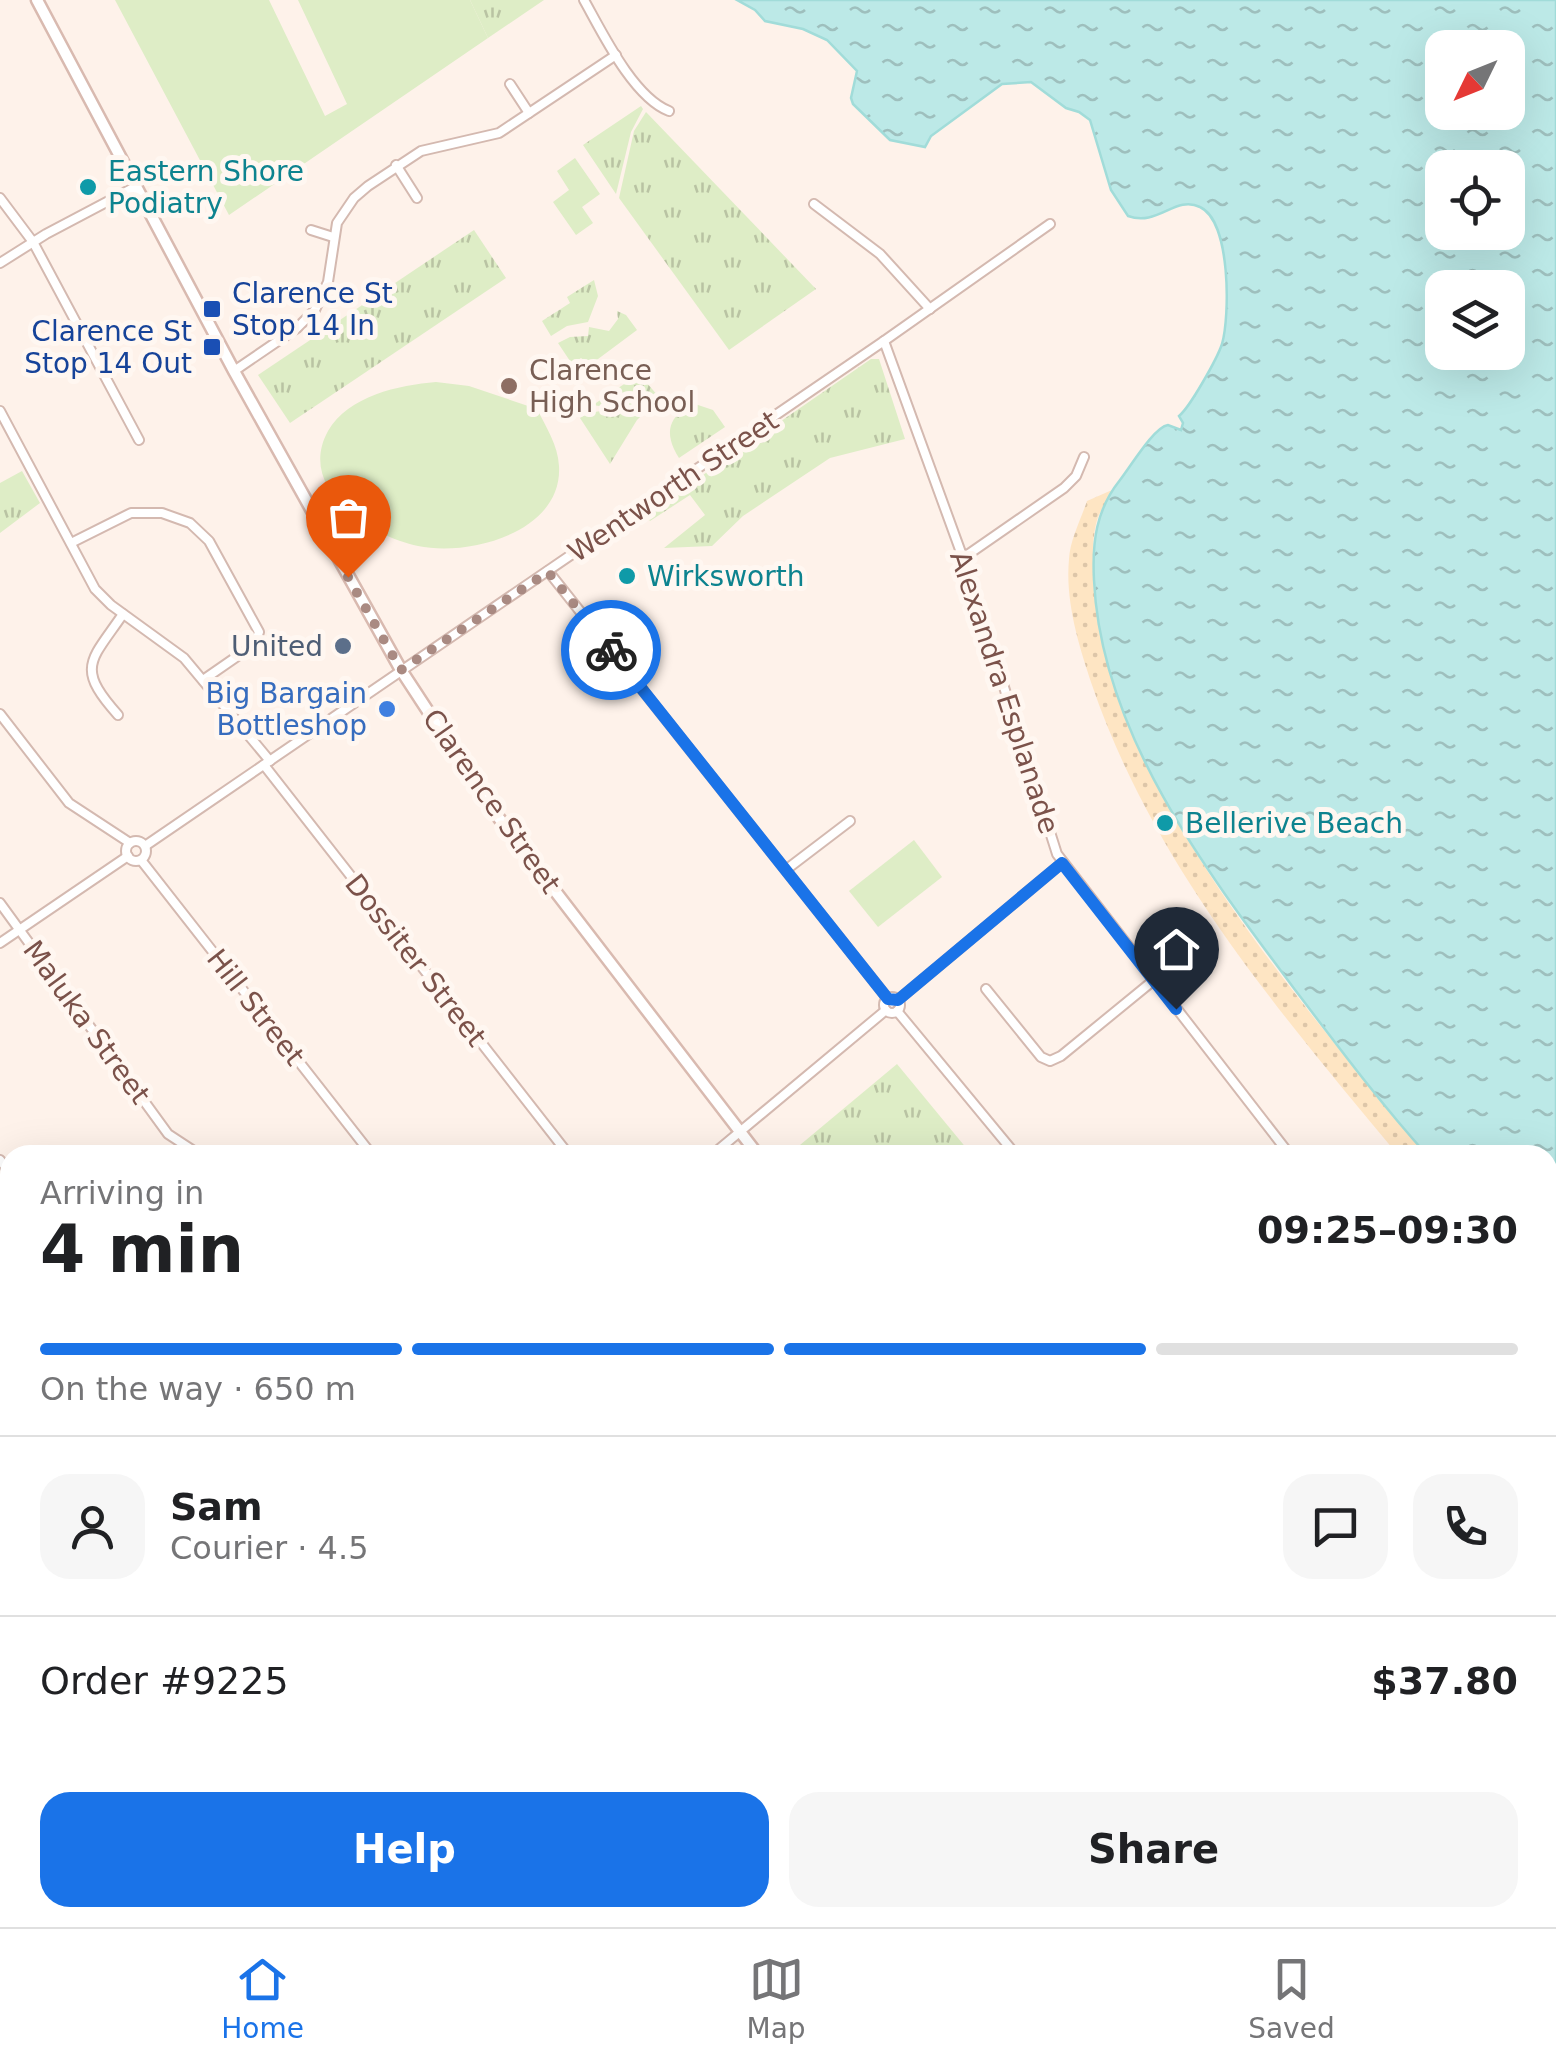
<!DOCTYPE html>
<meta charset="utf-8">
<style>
body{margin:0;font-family:"DejaVu Sans",sans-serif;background:#f6f6f6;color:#202124;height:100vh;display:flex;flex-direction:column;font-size:38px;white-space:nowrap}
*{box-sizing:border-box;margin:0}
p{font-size:32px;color:#757577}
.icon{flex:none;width:55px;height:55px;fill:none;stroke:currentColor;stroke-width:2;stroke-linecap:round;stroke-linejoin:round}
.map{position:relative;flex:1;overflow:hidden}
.sheet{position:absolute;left:0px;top:1145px;width:1558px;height:782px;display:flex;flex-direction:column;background:#fff;border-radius:30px 30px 0 0;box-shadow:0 10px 40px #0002}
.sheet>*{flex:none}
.needle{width:65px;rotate:227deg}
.buttons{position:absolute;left:1425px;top:30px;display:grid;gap:20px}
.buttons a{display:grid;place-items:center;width:100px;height:100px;border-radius:20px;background:#fff;box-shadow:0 10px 40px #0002;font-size:50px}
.pin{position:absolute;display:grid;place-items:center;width:85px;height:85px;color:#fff;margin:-102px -42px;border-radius:50% 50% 50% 0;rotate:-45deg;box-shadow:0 0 10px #0007}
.pin .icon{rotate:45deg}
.courier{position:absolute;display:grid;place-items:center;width:100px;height:100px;margin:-50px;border:8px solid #1a73e8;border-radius:50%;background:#fff;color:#222;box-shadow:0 2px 12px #0007}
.headline em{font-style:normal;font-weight:800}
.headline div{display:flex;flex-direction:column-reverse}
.headline{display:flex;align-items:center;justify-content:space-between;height:170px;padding:0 40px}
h1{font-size:65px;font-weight:800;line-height:75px}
.bar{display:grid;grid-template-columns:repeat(4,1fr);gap:15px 10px;align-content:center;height:120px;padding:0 40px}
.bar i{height:12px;border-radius:8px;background:#e0e0e0}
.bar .active{background:#1a73e8}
.bar p{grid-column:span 4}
.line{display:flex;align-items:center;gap:25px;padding:0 40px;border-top:2px solid #e0e0e0}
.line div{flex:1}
.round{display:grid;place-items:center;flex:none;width:105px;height:105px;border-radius:30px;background:#f6f6f6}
.action{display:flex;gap:20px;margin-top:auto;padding:20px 40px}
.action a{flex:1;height:115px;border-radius:30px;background:#1a73e8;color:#fff;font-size:40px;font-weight:800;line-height:115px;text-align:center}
.action a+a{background:#f6f6f6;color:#202124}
.tab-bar{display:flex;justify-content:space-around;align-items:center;height:140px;border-top:2px solid #e0e0e0;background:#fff;font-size:28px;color:#757577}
.tab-bar a{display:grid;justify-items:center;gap:5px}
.tab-bar .active{color:#1a73e8}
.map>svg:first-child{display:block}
.grass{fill:url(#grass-tufts)}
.sand{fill:url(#sand-dots)}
.pitch{fill:#deedc6}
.water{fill:url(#water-ripples);stroke:#a1dcd9;stroke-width:2.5;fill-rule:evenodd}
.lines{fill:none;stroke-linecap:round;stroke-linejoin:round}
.minor-casing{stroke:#d4b9b0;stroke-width:12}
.secondary-casing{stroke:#d9bab0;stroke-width:15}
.minor{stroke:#fff;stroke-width:8}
.secondary{stroke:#fff;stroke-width:10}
.done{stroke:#a98a82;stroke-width:10;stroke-dasharray:0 18}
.route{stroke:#1a73e8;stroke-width:12}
.culture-dot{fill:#0f9aa8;stroke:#fff7f1;stroke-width:4}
.transit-dot{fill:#1a4fb4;stroke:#fff7f1;stroke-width:4}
.education-dot{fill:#8d6e63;stroke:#fff7f1;stroke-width:4}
.service-dot{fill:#5c6f8a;stroke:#fff7f1;stroke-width:4}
.shop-dot{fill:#3f7fe0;stroke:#fff7f1;stroke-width:4}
.labels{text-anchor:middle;stroke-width:10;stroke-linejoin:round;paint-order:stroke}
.culture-label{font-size:28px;fill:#0d838f;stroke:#fff7f1;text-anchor:start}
.transit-label{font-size:28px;fill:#164399;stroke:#fff7f1;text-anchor:start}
.education-label{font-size:28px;fill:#785e54;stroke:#fff7f1;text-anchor:start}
.street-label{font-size:28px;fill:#7b524a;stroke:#fff7f1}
.service-label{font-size:28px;fill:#4e5e75;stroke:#fff7f1;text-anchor:end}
.shop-label{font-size:28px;fill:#366cbe;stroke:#fff7f1;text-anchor:end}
</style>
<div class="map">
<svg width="1556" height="1927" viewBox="0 0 1556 1927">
<defs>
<pattern id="grass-tufts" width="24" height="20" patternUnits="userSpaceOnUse" patternTransform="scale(2.5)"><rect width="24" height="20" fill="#deedc6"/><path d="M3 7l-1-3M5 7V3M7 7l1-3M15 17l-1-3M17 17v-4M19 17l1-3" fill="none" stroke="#b9c3a3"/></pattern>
<pattern id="sand-dots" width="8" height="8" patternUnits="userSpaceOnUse" patternTransform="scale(2.5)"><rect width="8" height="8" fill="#fee5c3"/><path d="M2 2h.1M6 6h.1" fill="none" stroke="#ddc6a9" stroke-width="1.8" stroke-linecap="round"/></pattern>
<pattern id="water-ripples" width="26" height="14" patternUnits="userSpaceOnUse" patternTransform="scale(2.5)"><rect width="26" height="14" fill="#bce9e7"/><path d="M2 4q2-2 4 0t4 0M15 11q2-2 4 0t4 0" fill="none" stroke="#9ebfbd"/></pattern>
</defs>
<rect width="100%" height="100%" fill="#fef2ea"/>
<!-- grass -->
<g class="grass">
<polygon points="470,0 544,0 488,38"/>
<polygon points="641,106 643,109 631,132 616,194 583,145"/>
<polygon points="646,112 816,289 729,350 619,198 634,131"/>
<polygon points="474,230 506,278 290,423 258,375"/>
<polygon points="594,280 598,296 588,322 567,326 551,336 542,321 570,303 567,297"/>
<polygon points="617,311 626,315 637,330 590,365 581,358 572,364 558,343 570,337 588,336 589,327 609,331 618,319"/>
<polygon points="871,359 879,359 905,439 830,458 743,516 712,546 664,548 705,515 690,495 650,521 645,515"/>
<path d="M 639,374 L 659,397 C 642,410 613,409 593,405 Z"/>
<path d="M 695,404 L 713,410 L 725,427 L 679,458 C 663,433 668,415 695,404 Z"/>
<path d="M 641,406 L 651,406 L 637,420 L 610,464 L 580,418 C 598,407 620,412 641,406 Z"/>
<polygon points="22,471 40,503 0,533 0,483"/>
<polygon points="897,1064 972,1155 798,1155 794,1150"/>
<polygon points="10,1395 10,1918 239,1918 248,1927 0,1927 0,1401"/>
</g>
<!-- sand -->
<path class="sand" d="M 1112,490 C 1108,499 1102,508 1098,517 C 1091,538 1093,563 1094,585 C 1103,778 1307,1011 1427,1155 L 1398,1155 C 1279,1012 1153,864 1092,685 C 1079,646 1065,602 1069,559 C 1070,540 1081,519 1087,501 Z"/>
<!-- pitch -->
<g class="pitch">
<polygon points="115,0 269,0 325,116 347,104 298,0 470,0 488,38 229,215"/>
<polygon points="575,158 600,194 582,207 593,223 576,235 553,202 569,190 557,171"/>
<path d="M 436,382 L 469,386 L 537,409 C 546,427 558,445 559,466 C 563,532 469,557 418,546 C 370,536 296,489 328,431 C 348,396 399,385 436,382 Z"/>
<polygon points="914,840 942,877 878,927 849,891"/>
<polygon points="1556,1529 1556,1847 1548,1850 1548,1530"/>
</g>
<!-- water -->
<path class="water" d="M 737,0 L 1556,0 L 1556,1301 L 1548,1292 L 1548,1155 L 1427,1155 C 1381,1104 1340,1049 1299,995 C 1209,875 1101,735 1094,580 C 1092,542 1096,510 1120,480 C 1131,466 1154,427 1168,425 L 1181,430 L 1183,423 L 1179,416 C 1190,407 1217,359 1222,344 C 1230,316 1231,221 1200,207 C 1175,195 1158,227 1128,216 L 1111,190 L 1090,120 L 1079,112 L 1066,108 L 1031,82 L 1002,84 L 931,136 L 925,147 L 890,140 L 853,104 L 851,98 L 857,71 L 827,40 L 803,29 L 765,21 L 755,10 ZM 1442,48 L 1508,48 L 1508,112 L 1442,112 ZM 1442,168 L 1508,168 L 1508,232 L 1442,232 ZM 1442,288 L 1508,288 L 1508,352 L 1442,352 Z"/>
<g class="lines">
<defs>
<g id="minor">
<path d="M 584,0 C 602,32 633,97 669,111"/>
<polyline points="510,84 529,113"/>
<polyline points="396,165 417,198"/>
<polyline points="0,198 33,242 139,440"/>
<polyline points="814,204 880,254 930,309"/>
<polyline points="311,230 333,237"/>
<polyline points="0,263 46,234 135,187"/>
<polyline points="884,341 963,558 1057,854 1290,1155"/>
<polyline points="234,371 297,328 315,310 328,282 337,223 354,198 368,186 421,151 499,133 616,55"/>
<polyline points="0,411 95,589 111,605 184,658 270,761"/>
<polyline points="71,543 131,513 162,513 190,523 209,541 259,632 255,644 203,680"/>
<polyline points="963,558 1064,488 1076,476 1084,457"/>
<polyline points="548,571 888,999"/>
<polyline points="0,714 69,803 130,843"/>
<path d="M 118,715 C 75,667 91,661 123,614"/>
<polyline points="264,765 569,1155"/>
<circle cx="136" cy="851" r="10"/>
<polyline points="145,846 884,341 1050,224"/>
<polyline points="141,860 372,1155"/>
<polyline points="787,869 850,821"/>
<polyline points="0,903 168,1134 200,1155"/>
<polyline points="0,943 128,856"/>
<polyline points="986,989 1041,1057 1050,1061 1061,1056 1154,980"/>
<circle cx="892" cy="1005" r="8"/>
<polyline points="898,1000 1062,863"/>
<polyline points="897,1011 1016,1155"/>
<polyline points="712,1155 886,1010"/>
<polyline points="0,1160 10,1173"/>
<polyline points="1548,1866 1556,1863"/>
<polyline points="600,1918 607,1927"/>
<polyline points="1188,1918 1194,1927"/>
<polyline points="1517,1918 1521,1927"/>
<polyline points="807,1927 821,1918"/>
<polyline points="1389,1927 1398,1918"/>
</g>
<g id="secondary">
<polyline points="37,0 234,371 401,670 492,809 758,1155"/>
<polyline points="1333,1918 1340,1927"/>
</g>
</defs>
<!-- minor casing -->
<use href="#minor" class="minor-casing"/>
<!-- secondary casing -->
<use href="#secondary" class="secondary-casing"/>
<!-- minor -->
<use href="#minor" class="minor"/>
<!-- secondary -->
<use href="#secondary" class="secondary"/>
</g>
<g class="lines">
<!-- done -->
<polyline class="done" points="348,577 401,670 548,572 611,650"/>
<!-- route -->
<polyline class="route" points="611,650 888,999 898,1000 1062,863 1176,1009"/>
</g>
<!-- markers -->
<g class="culture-dot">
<circle cx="88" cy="187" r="10"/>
<circle cx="627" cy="576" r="10"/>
<circle cx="1165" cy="823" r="10"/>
</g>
<g class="transit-dot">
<rect x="202" y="299" width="20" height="20" rx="5"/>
<rect x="202" y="337" width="20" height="20" rx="5"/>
</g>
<circle class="education-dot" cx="509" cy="386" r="10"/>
<circle class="service-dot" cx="343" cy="646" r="10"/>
<circle class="shop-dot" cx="387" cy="709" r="10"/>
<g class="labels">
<!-- culture labels -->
<g class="culture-label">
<text x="108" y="181">Eastern Shore<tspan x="108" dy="32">Podiatry</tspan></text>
<text x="647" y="586">Wirksworth</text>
<text x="1185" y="833">Bellerive Beach</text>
</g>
<!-- transit labels -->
<g class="transit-label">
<text x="232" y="303">Clarence St<tspan x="232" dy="32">Stop 14 In</tspan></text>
<text x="192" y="341" text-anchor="end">Clarence St<tspan x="192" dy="32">Stop 14 Out</tspan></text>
</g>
<!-- education labels -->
<g class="education-label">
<text x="529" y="380">Clarence<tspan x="529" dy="32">High School</tspan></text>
</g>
<!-- street labels -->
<g class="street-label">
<text transform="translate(673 486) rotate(-34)" y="10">Wentworth Street</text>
<text transform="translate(1005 692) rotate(72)" y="10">Alexandra Esplanade</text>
<text transform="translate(492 801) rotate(55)" y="10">Clarence Street</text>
<text transform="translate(416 960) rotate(52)" y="10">Dossiter Street</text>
<text transform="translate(256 1007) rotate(52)" y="10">Hill Street</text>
<text transform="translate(87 1022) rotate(54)" y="10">Maluka Street</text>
</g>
<!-- service labels -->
<g class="service-label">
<text x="323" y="656">United</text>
</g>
<!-- shop labels -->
<g class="shop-label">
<text x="367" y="703">Big Bargain<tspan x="367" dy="32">Bottleshop</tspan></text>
</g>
</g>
</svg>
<div class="buttons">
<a><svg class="needle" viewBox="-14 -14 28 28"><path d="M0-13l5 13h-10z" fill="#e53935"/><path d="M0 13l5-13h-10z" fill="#757577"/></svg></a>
<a><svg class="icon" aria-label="locate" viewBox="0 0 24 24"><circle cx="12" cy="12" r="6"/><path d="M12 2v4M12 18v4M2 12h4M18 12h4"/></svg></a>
<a><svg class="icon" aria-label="layers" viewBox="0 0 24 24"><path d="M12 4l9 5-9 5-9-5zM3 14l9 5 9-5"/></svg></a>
</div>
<div class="pin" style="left:348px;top:577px;background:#ea580c"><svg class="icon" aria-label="bag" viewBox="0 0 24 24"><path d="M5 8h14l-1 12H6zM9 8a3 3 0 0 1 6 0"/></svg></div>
<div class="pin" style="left:1176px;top:1009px;background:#1f2937"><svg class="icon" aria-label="home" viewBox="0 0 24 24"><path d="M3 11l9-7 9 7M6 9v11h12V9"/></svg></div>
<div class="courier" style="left:611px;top:650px"><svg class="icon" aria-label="bike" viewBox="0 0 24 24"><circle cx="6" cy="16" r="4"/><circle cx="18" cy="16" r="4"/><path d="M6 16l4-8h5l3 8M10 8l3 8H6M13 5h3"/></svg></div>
<section class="sheet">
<div class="headline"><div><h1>4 min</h1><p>Arriving in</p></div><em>09:25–09:30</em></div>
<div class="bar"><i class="active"></i><i class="active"></i><i class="active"></i><i></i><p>On the way · 650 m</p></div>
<div class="line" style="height:180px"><a class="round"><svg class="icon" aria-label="person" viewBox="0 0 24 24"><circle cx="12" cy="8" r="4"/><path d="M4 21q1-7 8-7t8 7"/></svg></a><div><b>Sam</b><p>Courier · 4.5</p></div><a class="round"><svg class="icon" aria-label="chat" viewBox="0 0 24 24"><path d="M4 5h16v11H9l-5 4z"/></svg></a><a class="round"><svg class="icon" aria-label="phone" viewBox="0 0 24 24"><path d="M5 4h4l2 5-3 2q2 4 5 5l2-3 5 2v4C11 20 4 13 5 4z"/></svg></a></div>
<div class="line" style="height:130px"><div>Order #9225</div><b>$37.80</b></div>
<div class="action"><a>Help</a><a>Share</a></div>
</section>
</div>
<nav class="tab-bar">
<a class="active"><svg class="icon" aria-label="home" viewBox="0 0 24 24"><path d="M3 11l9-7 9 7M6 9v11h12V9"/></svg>Home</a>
<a><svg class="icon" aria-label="map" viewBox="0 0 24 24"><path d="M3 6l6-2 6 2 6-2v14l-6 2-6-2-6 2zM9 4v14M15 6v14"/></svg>Map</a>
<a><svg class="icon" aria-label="saved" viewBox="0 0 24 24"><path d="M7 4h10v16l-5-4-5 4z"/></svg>Saved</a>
</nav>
